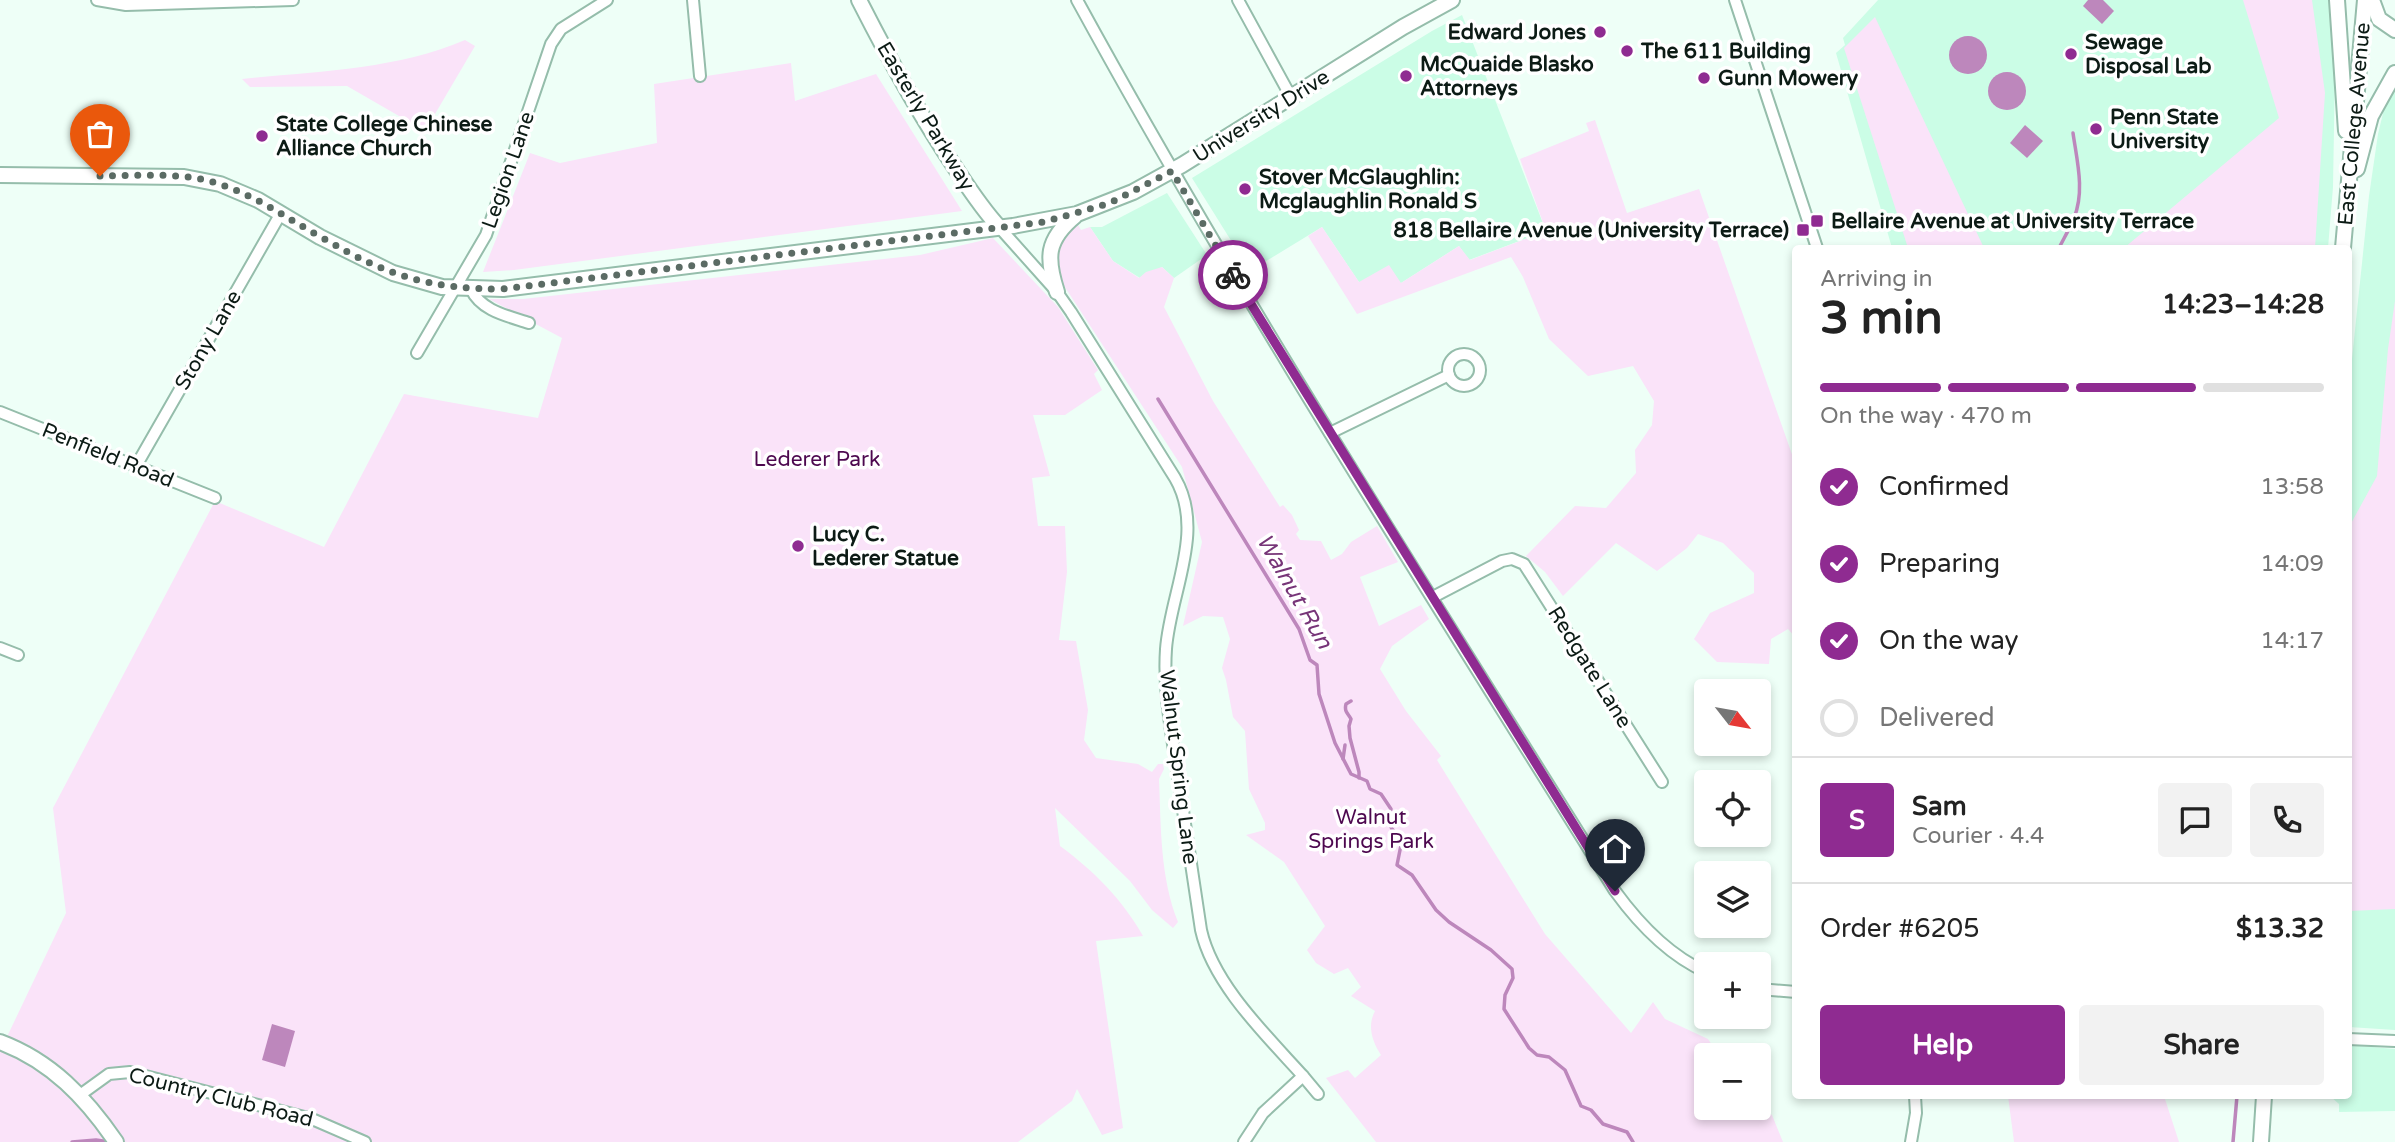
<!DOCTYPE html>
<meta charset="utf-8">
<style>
body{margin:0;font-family:"Varela Round",sans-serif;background:#f2f2f2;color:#222;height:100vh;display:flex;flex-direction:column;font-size:26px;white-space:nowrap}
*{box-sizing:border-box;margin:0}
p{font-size:23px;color:#767676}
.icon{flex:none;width:38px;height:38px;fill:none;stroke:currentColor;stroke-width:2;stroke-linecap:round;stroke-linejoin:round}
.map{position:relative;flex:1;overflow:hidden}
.panel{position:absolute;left:1792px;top:245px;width:560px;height:854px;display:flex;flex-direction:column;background:#fff;border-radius:7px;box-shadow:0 4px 10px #0003}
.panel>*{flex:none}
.needle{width:46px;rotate:121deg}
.fabs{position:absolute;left:1694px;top:679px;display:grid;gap:14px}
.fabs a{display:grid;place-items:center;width:77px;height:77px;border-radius:7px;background:#fff;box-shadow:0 4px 10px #0003;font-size:35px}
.pin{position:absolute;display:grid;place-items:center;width:60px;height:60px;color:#fff;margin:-72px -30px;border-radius:50% 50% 50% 0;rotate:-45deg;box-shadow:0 0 7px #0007}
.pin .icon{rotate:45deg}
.courier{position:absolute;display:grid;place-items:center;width:70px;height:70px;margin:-35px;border:5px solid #8f2b91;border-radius:50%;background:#fff;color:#222;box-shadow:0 2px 9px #0007}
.headline em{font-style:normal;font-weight:700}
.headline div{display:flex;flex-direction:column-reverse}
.headline{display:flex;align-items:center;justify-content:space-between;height:119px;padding:0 28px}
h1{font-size:46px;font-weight:700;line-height:52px}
.bar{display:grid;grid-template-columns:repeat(4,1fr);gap:10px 7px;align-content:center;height:84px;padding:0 28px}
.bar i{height:9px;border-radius:5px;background:#e0e0e0}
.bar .active{background:#8f2b91}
.bar p{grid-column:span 4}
.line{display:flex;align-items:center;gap:18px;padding:0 28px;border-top:2px solid #e0e0e0}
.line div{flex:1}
.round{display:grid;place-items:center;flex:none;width:74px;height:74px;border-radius:7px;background:#f2f2f2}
ol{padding:0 28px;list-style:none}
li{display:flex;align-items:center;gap:21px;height:77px}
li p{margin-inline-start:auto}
li .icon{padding:7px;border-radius:50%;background:#8f2b91;color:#fff;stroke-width:4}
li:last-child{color:#767676}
li i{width:38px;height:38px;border:4px solid #e0e0e0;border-radius:50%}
.button{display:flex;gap:14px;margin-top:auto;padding:14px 28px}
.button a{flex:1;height:80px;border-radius:7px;background:#8f2b91;color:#fff;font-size:28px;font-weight:700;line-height:80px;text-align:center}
.button a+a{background:#f2f2f2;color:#222}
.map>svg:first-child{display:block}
.built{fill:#cbfde6}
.green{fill:#fae3f9}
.water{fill:#bd87bc}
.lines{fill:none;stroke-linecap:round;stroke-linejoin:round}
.stream{stroke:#bd87bc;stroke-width:3.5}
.minor-casing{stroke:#95bdab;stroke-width:14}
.major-casing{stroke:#95bdab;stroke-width:18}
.minor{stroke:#fff;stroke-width:10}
.major{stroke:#fff;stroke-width:14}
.done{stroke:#5b6b64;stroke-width:7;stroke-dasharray:0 12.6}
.route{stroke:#8f2b91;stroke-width:9}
.poi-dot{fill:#8f2b91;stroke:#fff;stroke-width:2.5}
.labels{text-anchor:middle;stroke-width:7;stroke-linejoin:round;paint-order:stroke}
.poi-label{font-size:21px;font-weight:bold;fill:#0c1b15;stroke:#fff;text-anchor:start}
.street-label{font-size:21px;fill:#0c1b15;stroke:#fff}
.park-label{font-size:21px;fill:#4d084f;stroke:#fff}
.water-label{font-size:23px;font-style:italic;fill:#773578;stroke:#fff}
</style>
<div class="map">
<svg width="2395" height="1142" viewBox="0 0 2395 1142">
<rect width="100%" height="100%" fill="#eefff7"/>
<!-- built -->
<g class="built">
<polygon points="1878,0 2331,0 2335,70 2333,187 2328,248 1892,248 1836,53 1845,45 1843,38"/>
<polygon points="1462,15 1546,231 1469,260 1459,246 1401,283 1359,282 1322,227 1250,271 1192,178 1432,31"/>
<polygon points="2395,85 2395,1030 2349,1027 2348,397 2369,196 2378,134 2384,109"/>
<polygon points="1167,193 1207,255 1174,278 1162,267 1140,278 1113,261 1090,227 1102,227"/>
<polygon points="2349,1045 2395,1049 2395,1111 2339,1112 2339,1104 2330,1096 2348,1096"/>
</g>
<!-- green -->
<g class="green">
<polygon points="2243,0 2312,0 2325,93 2315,248 2124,248 2279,118"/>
<polygon points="1875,17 1984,248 1908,248 1844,48"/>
<path d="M 465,40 L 475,46 L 425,131 L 347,86 L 250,87 L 242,79 C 317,71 395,70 465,40 Z"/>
<polygon points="791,63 795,101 876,74 962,211 514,270 483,272 530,153 560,163 657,143 654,84"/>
<polygon points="1595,120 1627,213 1699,189 1795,463 1795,637 1788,629 1771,639 1769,664 1717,662 1694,639 1710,613 1754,593 1754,573 1723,543 1698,534 1687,548 1657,571 1616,543 1563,596 1545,572 1526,556 1575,506 1606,508 1636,473 1635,450 1652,425 1654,401 1633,366 1588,376 1549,339 1523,277 1511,257 1357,314 1308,236 1322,227 1359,282 1389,265 1401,283 1459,246 1470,260 1546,231 1520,159 1589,131 1586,123"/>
<path d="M 1077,223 L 1081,230 L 1090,227 L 1113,261 L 1139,278 L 1146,272 L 1162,267 L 1174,278 L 1164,307 L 1213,401 L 1280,507 L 1283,505 L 1292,515 L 1299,530 L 1296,534 L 1300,540 L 1321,541 L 1331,560 L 1342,554 L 1351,542 L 1377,526 L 1398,562 L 1360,577 L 1379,626 L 1421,605 L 1429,619 L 1392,646 L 1380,669 L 1406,711 L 1441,756 L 1437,760 L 1545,934 L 1631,1033 L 1653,1002 L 1665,1019 L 1708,1039 L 1719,1055 L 1706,1055 L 1706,1108 L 1756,1108 L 1772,1115 L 1783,1142 L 1376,1142 L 1326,1078 L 1348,1070 L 1355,1078 L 1381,1055 C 1372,1041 1367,1026 1375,1011 L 1351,996 L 1361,987 L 1348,968 L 1334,974 L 1316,963 L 1307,950 L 1325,926 L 1284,862 L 1246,835 L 1265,830 L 1265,823 L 1249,789 L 1245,731 L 1233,717 L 1226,680 L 1222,668 L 1230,639 L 1223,617 L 1203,616 L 1183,626 L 1202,542 L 1182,467 L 1059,278 C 1055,247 1052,243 1077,223 Z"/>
<path d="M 993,238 L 1058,307 L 1098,370 L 1094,374 L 1102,390 L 1065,415 L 1033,415 L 1050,476 L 1032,478 L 1038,526 L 1065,526 L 1067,572 L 1059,640 L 1076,641 L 1088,710 L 1084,740 L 1096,758 L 1138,764 L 1152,772 L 1158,764 L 1163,764 L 1164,769 L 1159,779 C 1161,827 1160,877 1178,922 L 1173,928 L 1152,910 L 1130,881 L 1055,808 L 1060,846 C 1093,870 1123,900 1143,936 L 1096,941 L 1123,1128 L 1102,1135 L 1077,1089 L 1072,1101 L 1018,1142 L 0,1142 L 0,1042 L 4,1043 L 66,913 L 53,808 L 215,501 L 324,547 L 404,394 L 538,418 L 562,338 L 489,299 L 523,299 L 920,255 Z"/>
<polygon points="2395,301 2395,909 2349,911 2349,527 2377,476 2388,349"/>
<polygon points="2008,1096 2164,1096 2179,1142 2014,1142"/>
</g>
<!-- water -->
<g class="water">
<polygon points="2088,0 2103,0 2114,11 2102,24 2083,6"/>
<circle cx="1968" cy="55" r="19"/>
<circle cx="2007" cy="91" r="19"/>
<polygon points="2025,125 2043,141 2027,158 2010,143"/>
<polygon points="272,1024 295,1031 285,1067 262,1060"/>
</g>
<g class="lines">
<!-- stream -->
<g class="stream">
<path d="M 2059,248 C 2064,238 2070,228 2074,218 C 2085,191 2077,161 2073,133"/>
<polyline points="1158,399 1299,629 1310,660 1317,665 1319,694 1335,743 1351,774 1367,781 1370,789 1381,794 1391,809 1387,819 1392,829 1402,840 1397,865 1412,875 1436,910 1449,922 1491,950 1512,969 1513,978 1505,995 1504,1009 1529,1048 1537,1055 1549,1057 1565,1070 1581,1106 1591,1110 1603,1124 1627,1132 1633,1142"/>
<path d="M 1351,701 L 1346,704 C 1344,712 1348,713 1351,719 L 1349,726 L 1350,738 L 1359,772 L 1359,778"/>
<polyline points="1343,759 1345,745"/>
<polyline points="72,1142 96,1140 110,1142"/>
<polyline points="2233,1142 2237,1096"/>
</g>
<defs>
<g id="minor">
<polyline points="97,0 126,5 293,0"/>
<polyline points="693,0 700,76"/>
<path d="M 1077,0 C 1243,304 1432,597 1615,891 C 1639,924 1668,955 1706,972"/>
<polyline points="1238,0 1291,97"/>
<polyline points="1735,0 1817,248"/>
<path d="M 999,227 L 1057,292 L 1071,312 L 1175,478 C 1206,531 1170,593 1166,649 C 1163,692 1172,735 1178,777 C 1186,828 1193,879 1201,930 C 1213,984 1266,1035 1303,1076 L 1263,1113 L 1244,1142"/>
<path d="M 471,289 C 481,311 508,316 529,323"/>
<polyline points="417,353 486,235 551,44 561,29 607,0"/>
<circle cx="1464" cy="370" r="16"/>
<polyline points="0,412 215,498"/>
<polyline points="1330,433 1449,375"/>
<polyline points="136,466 281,213"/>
<polyline points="1433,597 1502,561 1512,559 1524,564 1662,782"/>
<polyline points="0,648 18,655"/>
<polyline points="1759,989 1796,992"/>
<polyline points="2348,1039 2395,1041"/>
<polyline points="1303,1076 1318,1094"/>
<polyline points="80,1095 109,1074 130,1072 312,1119 365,1142"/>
<polyline points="1911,1142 1916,1113 1915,1096"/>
</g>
<g id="major">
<path d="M 859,0 C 888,57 918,113 954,166 C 968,187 982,209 999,227"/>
<polyline points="2337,0 2346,131"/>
<polyline points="2372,0 2379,19 2395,30"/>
<polyline points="2357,169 2371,116 2395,73"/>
<polyline points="0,175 184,177 220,184 258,200 320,237 393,273 442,287 503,289 1013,226 1077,214 1133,192 1182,165 1403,27 1452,0"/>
<polyline points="2343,248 2365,0"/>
<path d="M 1057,292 C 1046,258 1046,240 1075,216"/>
<path d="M 0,1042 C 51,1061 86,1098 116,1142"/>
<polyline points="2261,1142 2264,1096"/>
</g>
</defs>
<!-- minor casing -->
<use href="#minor" class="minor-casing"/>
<!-- major casing -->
<use href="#major" class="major-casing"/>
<!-- minor -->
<use href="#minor" class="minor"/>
<!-- major -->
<use href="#major" class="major"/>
</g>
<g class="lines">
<!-- done -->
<path class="done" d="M 100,176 C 140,176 184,171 222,185 C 258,197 288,219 321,237 C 385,275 428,289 503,289 L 1044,222 L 1110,203 L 1172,171 L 1233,275"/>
<!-- route -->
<polyline class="route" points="1233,275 1615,891"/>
</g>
<!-- markers -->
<g class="poi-dot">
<circle cx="1600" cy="32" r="7"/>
<circle cx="1627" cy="51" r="7"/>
<circle cx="2071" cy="54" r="7"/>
<circle cx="1406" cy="76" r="7"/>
<circle cx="1704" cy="78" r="7"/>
<circle cx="2096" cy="129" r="7"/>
<circle cx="262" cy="136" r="7"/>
<circle cx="1245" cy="189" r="7"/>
<rect x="1810" y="214" width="14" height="14" rx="3.5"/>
<rect x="1796" y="223" width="14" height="14" rx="3.5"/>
<circle cx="798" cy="546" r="7"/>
</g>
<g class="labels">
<!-- poi labels -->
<g class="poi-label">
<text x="1586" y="39" text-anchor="end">Edward Jones</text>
<text x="2085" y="49">Sewage<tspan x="2085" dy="24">Disposal Lab</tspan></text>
<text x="1641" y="58">The 611 Building</text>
<text x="1420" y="71">McQuaide Blasko<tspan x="1420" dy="24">Attorneys</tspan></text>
<text x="1718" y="85">Gunn Mowery</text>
<text x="2110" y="124">Penn State<tspan x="2110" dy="24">University</tspan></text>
<text x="276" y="131">State College Chinese<tspan x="276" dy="24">Alliance Church</tspan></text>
<text x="1259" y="184">Stover McGlaughlin:<tspan x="1259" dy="24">Mcglaughlin Ronald S</tspan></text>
<text x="1831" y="228">Bellaire Avenue at University Terrace</text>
<text x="1789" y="237" text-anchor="end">818 Bellaire Avenue (University Terrace)</text>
<text x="812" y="541">Lucy C.<tspan x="812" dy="24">Lederer Statue</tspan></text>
</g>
<!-- street labels -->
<g class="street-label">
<text transform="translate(926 116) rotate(59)" y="7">Easterly Parkway</text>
<text transform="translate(1261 116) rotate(-32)" y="7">University Drive</text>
<text transform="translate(2354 124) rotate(-85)" y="7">East College Avenue</text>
<text transform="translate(508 170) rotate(-71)" y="7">Legion Lane</text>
<text transform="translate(208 340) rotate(-60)" y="7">Stony Lane</text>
<text transform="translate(108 455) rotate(22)" y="7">Penfield Road</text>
<text transform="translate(1590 667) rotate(58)" y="7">Redgate Lane</text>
<text transform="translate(1179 767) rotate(83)" y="7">Walnut Spring Lane</text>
<text transform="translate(221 1097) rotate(14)" y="7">Country Club Road</text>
</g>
<!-- park labels -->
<g class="park-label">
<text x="817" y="466">Lederer Park</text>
<text x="1371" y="824">Walnut<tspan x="1371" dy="24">Springs Park</tspan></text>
</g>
<!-- water labels -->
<g class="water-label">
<text transform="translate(1295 591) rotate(60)" y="8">Walnut Run</text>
</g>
</g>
</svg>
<div class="fabs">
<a><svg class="needle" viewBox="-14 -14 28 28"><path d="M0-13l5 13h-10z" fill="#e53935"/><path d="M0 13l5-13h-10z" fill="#767676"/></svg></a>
<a><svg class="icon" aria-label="locate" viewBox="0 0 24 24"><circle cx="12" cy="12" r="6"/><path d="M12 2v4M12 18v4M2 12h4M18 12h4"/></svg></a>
<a><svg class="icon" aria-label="layers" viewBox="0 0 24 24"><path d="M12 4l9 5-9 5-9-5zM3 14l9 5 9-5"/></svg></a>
<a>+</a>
<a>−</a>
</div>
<div class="pin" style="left:100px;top:176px;background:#ea580c"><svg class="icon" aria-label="bag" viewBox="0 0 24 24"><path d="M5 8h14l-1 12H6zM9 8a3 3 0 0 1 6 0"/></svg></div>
<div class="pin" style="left:1615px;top:891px;background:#1f2937"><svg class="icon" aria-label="home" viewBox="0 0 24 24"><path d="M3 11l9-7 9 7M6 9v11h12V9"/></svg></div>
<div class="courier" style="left:1233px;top:275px"><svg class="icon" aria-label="bike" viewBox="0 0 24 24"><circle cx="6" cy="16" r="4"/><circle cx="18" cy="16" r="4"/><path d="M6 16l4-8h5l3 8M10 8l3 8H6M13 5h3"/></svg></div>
<section class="panel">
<div class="headline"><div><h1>3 min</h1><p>Arriving in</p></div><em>14:23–14:28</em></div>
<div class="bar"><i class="active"></i><i class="active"></i><i class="active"></i><i></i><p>On the way · 470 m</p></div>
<ol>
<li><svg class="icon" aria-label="check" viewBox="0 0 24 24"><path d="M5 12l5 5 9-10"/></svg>Confirmed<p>13:58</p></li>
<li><svg class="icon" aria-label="check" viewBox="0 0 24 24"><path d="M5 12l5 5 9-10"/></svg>Preparing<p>14:09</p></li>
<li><svg class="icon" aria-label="check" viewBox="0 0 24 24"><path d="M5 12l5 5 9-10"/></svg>On the way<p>14:17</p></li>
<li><i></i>Delivered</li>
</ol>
<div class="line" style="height:126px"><b class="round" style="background:#8f2b91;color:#fff">S</b><div><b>Sam</b><p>Courier · 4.4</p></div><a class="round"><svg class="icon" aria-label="chat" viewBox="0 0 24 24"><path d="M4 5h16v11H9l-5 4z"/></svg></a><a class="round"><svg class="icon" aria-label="phone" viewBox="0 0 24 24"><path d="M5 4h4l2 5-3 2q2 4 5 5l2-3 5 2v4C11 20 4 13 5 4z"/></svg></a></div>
<div class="line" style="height:91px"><div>Order #6205</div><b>$13.32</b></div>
<div class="button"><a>Help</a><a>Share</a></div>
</section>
</div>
